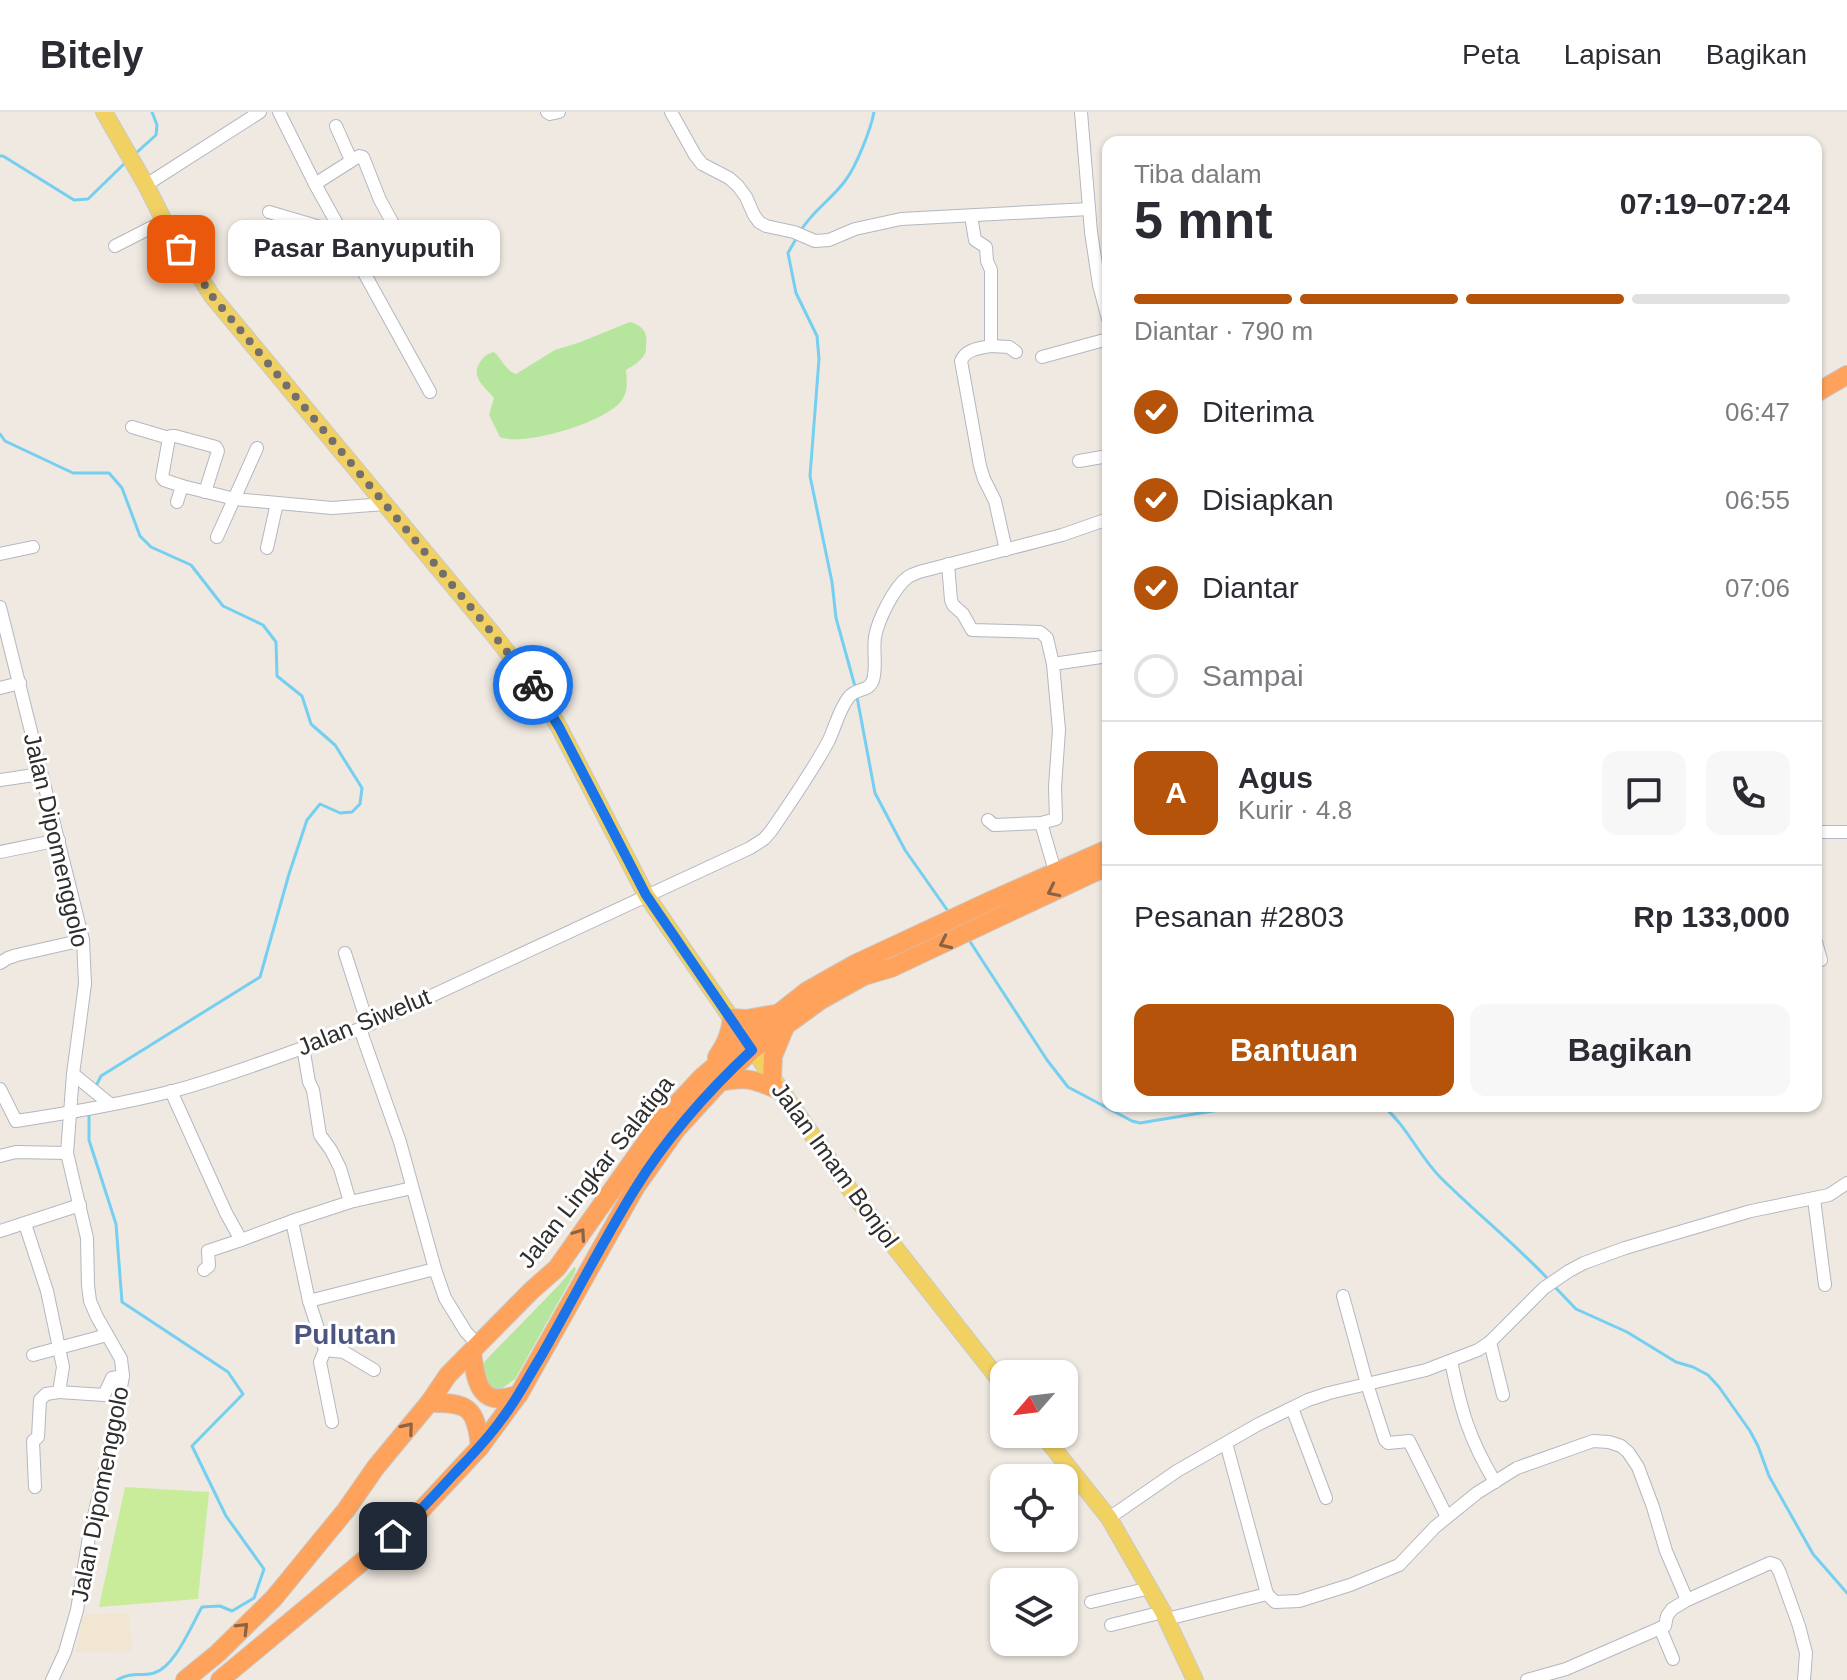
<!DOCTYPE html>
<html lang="id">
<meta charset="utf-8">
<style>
body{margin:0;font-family:Helvetica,sans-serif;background:#f7f7f7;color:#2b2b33;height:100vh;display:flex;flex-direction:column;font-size:30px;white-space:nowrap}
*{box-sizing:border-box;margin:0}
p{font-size:26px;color:#7c7c81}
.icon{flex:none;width:44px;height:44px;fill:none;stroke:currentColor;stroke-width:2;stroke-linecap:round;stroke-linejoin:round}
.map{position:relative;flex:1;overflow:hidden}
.panel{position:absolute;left:1102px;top:24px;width:720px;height:976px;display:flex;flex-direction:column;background:#fff;border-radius:16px;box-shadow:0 2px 6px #0004}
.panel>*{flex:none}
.needle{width:52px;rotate:242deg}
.tools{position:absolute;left:990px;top:1248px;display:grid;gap:16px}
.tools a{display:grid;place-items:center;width:88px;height:88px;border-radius:16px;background:#fff;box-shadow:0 2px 6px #0004;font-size:40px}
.pin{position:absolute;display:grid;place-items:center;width:68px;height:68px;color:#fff;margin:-34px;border-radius:16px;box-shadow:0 4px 12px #0006}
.courier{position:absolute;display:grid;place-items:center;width:80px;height:80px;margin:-40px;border:6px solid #1a73e8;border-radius:50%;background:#fff;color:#222;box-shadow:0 2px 10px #0007}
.bubble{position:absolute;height:56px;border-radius:16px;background:#fff;box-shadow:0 2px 6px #0004;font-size:26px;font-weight:800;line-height:56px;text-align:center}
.head em{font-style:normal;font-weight:800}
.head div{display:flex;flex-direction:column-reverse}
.head{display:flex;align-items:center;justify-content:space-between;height:136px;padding:0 32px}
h1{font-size:52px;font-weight:800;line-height:60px}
.bar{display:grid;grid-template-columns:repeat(4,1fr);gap:12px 8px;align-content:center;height:96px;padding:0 32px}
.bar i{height:10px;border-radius:6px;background:#e1e1e2}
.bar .selected{background:#b45309}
.bar p{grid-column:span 4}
.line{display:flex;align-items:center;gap:20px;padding:0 32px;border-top:2px solid #e1e1e2}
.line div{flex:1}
.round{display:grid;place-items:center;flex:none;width:84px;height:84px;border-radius:16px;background:#f7f7f7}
ol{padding:0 32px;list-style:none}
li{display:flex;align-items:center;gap:24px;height:88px}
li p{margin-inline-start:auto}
li .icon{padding:8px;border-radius:50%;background:#b45309;color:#fff;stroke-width:4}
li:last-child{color:#7c7c81}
li i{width:44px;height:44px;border:4px solid #e1e1e2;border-radius:50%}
.primary-button{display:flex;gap:16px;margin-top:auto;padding:16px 32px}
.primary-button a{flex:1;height:92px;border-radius:16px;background:#b45309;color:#fff;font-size:32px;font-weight:800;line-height:92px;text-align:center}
.primary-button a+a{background:#f7f7f7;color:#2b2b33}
header{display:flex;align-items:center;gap:48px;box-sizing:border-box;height:112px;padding:0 40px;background:#fff;border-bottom:2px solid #e1e1e2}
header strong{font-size:38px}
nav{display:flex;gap:44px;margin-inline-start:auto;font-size:28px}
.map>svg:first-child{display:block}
.education{fill:#f0e6d1}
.green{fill:#b6e59e}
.pitch{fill:#c9ec9a}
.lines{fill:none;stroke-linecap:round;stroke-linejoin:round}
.stream{stroke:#75cff0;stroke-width:3}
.minor-casing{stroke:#b4b7c1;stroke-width:14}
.major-casing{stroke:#c9c9c9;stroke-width:18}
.highway-casing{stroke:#c9c9c9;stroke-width:20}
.minor{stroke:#fff;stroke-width:12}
.major{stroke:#f2d163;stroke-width:16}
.highway{stroke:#ffa35c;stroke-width:18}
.oneway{stroke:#8c6343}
.done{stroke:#726f6d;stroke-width:8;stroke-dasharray:0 14.4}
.route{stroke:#1a73e8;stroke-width:10}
.labels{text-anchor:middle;stroke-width:6;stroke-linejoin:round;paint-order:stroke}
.street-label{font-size:24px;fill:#2e2e2e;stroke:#fff}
.quarter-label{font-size:28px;font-weight:bold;fill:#4d5680;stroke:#fff}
</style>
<header>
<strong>Bitely</strong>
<nav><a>Peta</a><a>Lapisan</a><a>Bagikan</a></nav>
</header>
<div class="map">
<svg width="1847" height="1568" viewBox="0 0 1847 1568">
<rect width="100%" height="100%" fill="#efe9e1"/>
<!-- education -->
<polygon class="education" points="128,1501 132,1539 76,1540 83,1503"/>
<!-- green -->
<g class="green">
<path d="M 630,210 C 643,214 648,220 646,234 C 646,240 646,241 642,246 C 638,251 631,255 626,258 C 627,270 628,279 622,288 C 607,310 524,335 500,325 L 489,303 L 494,286 C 486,276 471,266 479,252 C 483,245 486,242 494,240 C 502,247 505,258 516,262 L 555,238 L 578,231 Z"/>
<path d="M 574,1155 L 576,1156 L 574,1162 L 515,1267 L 501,1277 L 494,1278 C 485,1270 480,1260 485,1249 L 559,1173 Z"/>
</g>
<!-- pitch -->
<polygon class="pitch" points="125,1375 209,1380 198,1487 99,1495"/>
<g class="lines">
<!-- stream -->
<g class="stream">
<polyline points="135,42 156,23 157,13 152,0"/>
<polyline points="0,44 3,44 74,88 88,87 126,50"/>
<path d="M 800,120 C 811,100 831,88 845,69 C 856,55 871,17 874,0"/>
<polyline points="796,127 788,141 796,181 817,224 819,247 810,364 832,470 836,506 856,578"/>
<polyline points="0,322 5,329 73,361 109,361 122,376 140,424 151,435 191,453 223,494 263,513 276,530 277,564 302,584 311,612 335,633 362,676 360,692 352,700 340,701 320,692 307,708 289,762 260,865 101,964 95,976"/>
<polyline points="857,585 875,681 905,738 950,802"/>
<polyline points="969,828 1047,948 1068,975 1132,1009 1140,1011 1243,994"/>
<path d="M 1383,994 C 1407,1014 1419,1044 1441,1066 C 1475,1100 1514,1131 1548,1167"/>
<path d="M 89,1002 L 89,1028 L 116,1112 L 122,1190 L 228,1260 L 243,1282 L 192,1334 L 226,1404 L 264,1457 L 254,1486 L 232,1499 L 220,1494 L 202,1495 C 191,1514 175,1555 154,1561 C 140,1565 133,1559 117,1568"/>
<polyline points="1553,1173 1576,1197 1627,1220 1676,1250 1693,1255 1708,1263 1719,1275 1750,1319 1758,1334 1769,1364 1813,1442 1847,1481"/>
</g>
<defs>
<g id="minor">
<polyline points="279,0 315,72 430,280"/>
<polyline points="547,0 550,2 559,0"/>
<polyline points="671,0 695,43 702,52 729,66 738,74 746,85 754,103 759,110 766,114 794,120 815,129 829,128 855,117 901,107 1089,97"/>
<polyline points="1081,0 1091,120 1099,173 1108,207"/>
<polyline points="336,14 351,48"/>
<polyline points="315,72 359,44 363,45 380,88 397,119"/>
<polyline points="146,73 260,0"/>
<polyline points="269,100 344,122"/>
<path d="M 971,104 L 975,128 L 986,135 L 987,149 L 991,158 L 991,234 C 980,236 966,237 961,249 L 980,354 L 984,367 L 995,389 L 1006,438"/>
<polyline points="115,134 164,109"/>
<polyline points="991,234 1009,235 1016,240"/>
<polyline points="1042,245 1108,227"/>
<polyline points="132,315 169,326 171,324 175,324 216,335 218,339 205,380"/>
<polyline points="169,326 162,365 164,368 182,374 235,387 332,396 385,392"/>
<polyline points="1079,349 1108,344"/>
<polyline points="177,390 182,374"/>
<polyline points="217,425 257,336"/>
<polyline points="267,436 277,391"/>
<polyline points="0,442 33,435"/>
<polyline points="948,452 951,488 953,493 963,502 972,518 1040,520 1047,526 1053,552 1108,544"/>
<polyline points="0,495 83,828 85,872 73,962 67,1041 87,1126 88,1173 90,1189 97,1205 121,1247 123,1264 111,1331 89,1425 77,1498 65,1540 52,1568"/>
<polyline points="0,576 20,571"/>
<polyline points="0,668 41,662"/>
<polyline points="988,708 994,713 1041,711 1056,707 1055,675 1059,618 1053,552"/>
<polyline points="1041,711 1055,759"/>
<polyline points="1816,720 1847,720"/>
<polyline points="0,740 59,728"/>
<polyline points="1816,830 1821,848"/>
<polyline points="345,841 368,913"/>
<polyline points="0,851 8,846 17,843 83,828"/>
<polyline points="360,917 400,1030 435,1157 445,1186 466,1220 478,1233"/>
<polyline points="303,935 309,970 313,978 320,1023 331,1038 340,1056 350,1090"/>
<polyline points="73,962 110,992"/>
<path d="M 0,977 L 16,1009 C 69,1001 121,992 173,979 C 237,962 297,936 360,917 L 750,736 L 764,727 L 771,719 C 791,690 811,661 828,630 C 835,616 839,597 849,585 C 856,576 869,580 873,568 C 877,555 873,539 875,525 C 878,508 894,475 908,465 C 911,463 915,462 919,460 L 1062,423 L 1108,407"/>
<polyline points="171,979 226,1101 241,1128 292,1109 309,1189 325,1238 320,1250 332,1310"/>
<polyline points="0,1044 16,1040 67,1041"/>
<polyline points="1814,1087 1825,1173"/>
<polyline points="292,1109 350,1090 412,1076"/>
<polyline points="25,1112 47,1179 63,1255 59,1280 46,1282 40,1288 38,1325 33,1329 35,1375"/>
<polyline points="0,1119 80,1093"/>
<polyline points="204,1158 209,1154 208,1139 241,1128"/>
<polyline points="1343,1184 1367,1272 1385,1328 1388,1331 1409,1329 1447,1405"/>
<polyline points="309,1189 435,1157"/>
<polyline points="1490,1230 1503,1283"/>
<polyline points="325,1238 344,1240 374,1258"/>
<polyline points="33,1243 107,1223"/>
<path d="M 1451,1249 C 1461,1298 1469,1327 1495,1370"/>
<polyline points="59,1280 104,1283 112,1266 123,1264"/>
<polyline points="1292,1296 1326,1386"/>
<polyline points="1226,1331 1267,1482"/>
<polyline points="1109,1406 1177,1359 1257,1313 1308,1288 1329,1281 1426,1258 1478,1238 1490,1230 1544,1176 1569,1159 1584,1151 1625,1136 1751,1099 1829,1083 1847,1071"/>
<polyline points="1091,1490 1150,1476"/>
<polyline points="1167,1507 1267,1482 1275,1490 1299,1489 1350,1473 1399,1453 1435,1415 1477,1381 1517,1356 1593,1329 1609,1330 1621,1334 1628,1340 1638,1355 1653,1395 1666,1439 1687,1488"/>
<polyline points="1111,1513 1163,1500"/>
<polyline points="1660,1516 1673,1547"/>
<polyline points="1527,1568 1566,1557 1665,1514 1667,1504 1672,1497 1687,1488 1770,1451 1776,1453 1780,1461 1799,1514 1806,1541 1804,1568"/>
</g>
<g id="major">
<polyline points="104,0 146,73 164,109 212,184 493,522 535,575 559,615 646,783 853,1082 1004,1274"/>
<polyline points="1042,1322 1109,1406 1163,1500 1195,1568"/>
</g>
<g id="highway">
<polyline points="1816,281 1847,263"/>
<path d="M 717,945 C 726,932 730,922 732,906 L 746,907 L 775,902"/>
<polyline points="772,966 773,944 785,915"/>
<path d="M 719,970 C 749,964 755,968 781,979"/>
<path d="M 472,1240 C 476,1272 480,1297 519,1282"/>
<path d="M 429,1291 C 468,1290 476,1295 480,1335"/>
<polyline points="185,1568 218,1541 274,1486 346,1398 376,1355 429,1291 448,1263 531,1179 557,1156 661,1009 701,966 746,927 807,879 855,852 990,789 1108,737"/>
<polyline points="220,1568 411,1409 480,1335 519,1282 635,1076 676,1018 719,971 752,938 821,888 864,864 891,856 1108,754"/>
</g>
</defs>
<!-- minor casing -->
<use href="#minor" class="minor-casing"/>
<!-- major casing -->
<use href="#major" class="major-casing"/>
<!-- highway casing -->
<use href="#highway" class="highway-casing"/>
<!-- minor -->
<use href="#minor" class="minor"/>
<!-- major -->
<use href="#major" class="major"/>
<!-- highway -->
<use href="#highway" class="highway"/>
</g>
<!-- one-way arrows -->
<defs><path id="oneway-chevron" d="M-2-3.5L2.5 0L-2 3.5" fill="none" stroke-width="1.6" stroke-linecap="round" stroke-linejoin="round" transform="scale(2)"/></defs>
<g class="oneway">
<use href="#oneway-chevron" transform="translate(1053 779) rotate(154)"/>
<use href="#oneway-chevron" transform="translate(945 831) rotate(155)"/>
<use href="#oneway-chevron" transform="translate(580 1122) rotate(-55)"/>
<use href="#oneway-chevron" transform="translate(408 1316) rotate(-50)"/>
<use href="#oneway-chevron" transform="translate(243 1516) rotate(-45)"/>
</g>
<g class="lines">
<!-- done -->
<polyline class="done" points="181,137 212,184 493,522 533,573"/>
<!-- route -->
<path class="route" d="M 393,1424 C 415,1405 434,1384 453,1363 C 470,1345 487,1328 501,1308 C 516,1289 527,1267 540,1246 C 572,1190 601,1132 635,1077 C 667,1025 708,979 752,938 L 646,783 L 559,615 L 533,573"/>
</g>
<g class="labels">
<!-- street labels -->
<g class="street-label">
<text transform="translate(56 728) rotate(77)" y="8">Jalan Dipomenggolo</text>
<text transform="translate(364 910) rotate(-22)" y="8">Jalan Siwelut</text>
<text transform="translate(835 1053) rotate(54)" y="8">Jalan Imam Bonjol</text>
<text transform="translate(596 1060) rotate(-52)" y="8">Jalan Lingkar Salatiga</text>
<text transform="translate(100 1382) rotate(-79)" y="8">Jalan Dipomenggolo</text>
</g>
<!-- quarter labels -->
<g class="quarter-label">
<text x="345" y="1232">Pulutan</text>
</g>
</g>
</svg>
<div class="tools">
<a><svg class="needle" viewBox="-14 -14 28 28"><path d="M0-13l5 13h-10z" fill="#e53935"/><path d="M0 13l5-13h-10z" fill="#7c7c81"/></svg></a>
<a><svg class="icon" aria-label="locate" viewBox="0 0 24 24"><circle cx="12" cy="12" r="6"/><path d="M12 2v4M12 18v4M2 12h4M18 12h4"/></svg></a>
<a><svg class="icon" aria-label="layers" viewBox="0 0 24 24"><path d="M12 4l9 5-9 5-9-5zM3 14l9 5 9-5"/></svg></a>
</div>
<div class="pin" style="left:181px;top:137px;background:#ea580c"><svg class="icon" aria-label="bag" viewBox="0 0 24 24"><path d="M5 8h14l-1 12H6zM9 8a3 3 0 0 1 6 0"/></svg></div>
<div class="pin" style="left:393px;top:1424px;background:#1f2937"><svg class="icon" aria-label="home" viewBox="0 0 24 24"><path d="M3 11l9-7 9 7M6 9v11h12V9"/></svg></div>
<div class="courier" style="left:533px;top:573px"><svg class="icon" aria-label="bike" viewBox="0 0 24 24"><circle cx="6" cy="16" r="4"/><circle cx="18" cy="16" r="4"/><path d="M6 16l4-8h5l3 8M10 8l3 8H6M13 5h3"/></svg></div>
<div class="bubble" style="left:228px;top:108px;width:272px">Pasar Banyuputih</div>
<section class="panel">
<div class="head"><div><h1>5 mnt</h1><p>Tiba dalam</p></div><em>07:19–07:24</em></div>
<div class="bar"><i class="selected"></i><i class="selected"></i><i class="selected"></i><i></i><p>Diantar · 790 m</p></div>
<ol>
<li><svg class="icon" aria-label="check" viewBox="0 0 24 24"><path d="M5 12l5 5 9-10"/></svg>Diterima<p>06:47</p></li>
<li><svg class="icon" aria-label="check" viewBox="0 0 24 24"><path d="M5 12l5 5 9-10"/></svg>Disiapkan<p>06:55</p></li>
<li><svg class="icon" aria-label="check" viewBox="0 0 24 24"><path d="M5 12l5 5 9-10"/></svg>Diantar<p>07:06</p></li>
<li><i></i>Sampai</li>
</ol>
<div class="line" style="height:144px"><b class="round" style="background:#b45309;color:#fff">A</b><div><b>Agus</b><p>Kurir · 4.8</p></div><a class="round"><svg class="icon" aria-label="chat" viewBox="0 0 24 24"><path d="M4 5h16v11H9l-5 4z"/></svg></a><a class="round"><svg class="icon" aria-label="phone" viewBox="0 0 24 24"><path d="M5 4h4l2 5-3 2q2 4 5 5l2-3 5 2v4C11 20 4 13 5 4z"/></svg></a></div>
<div class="line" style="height:104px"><div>Pesanan #2803</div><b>Rp 133,000</b></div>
<div class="primary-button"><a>Bantuan</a><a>Bagikan</a></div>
</section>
</div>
